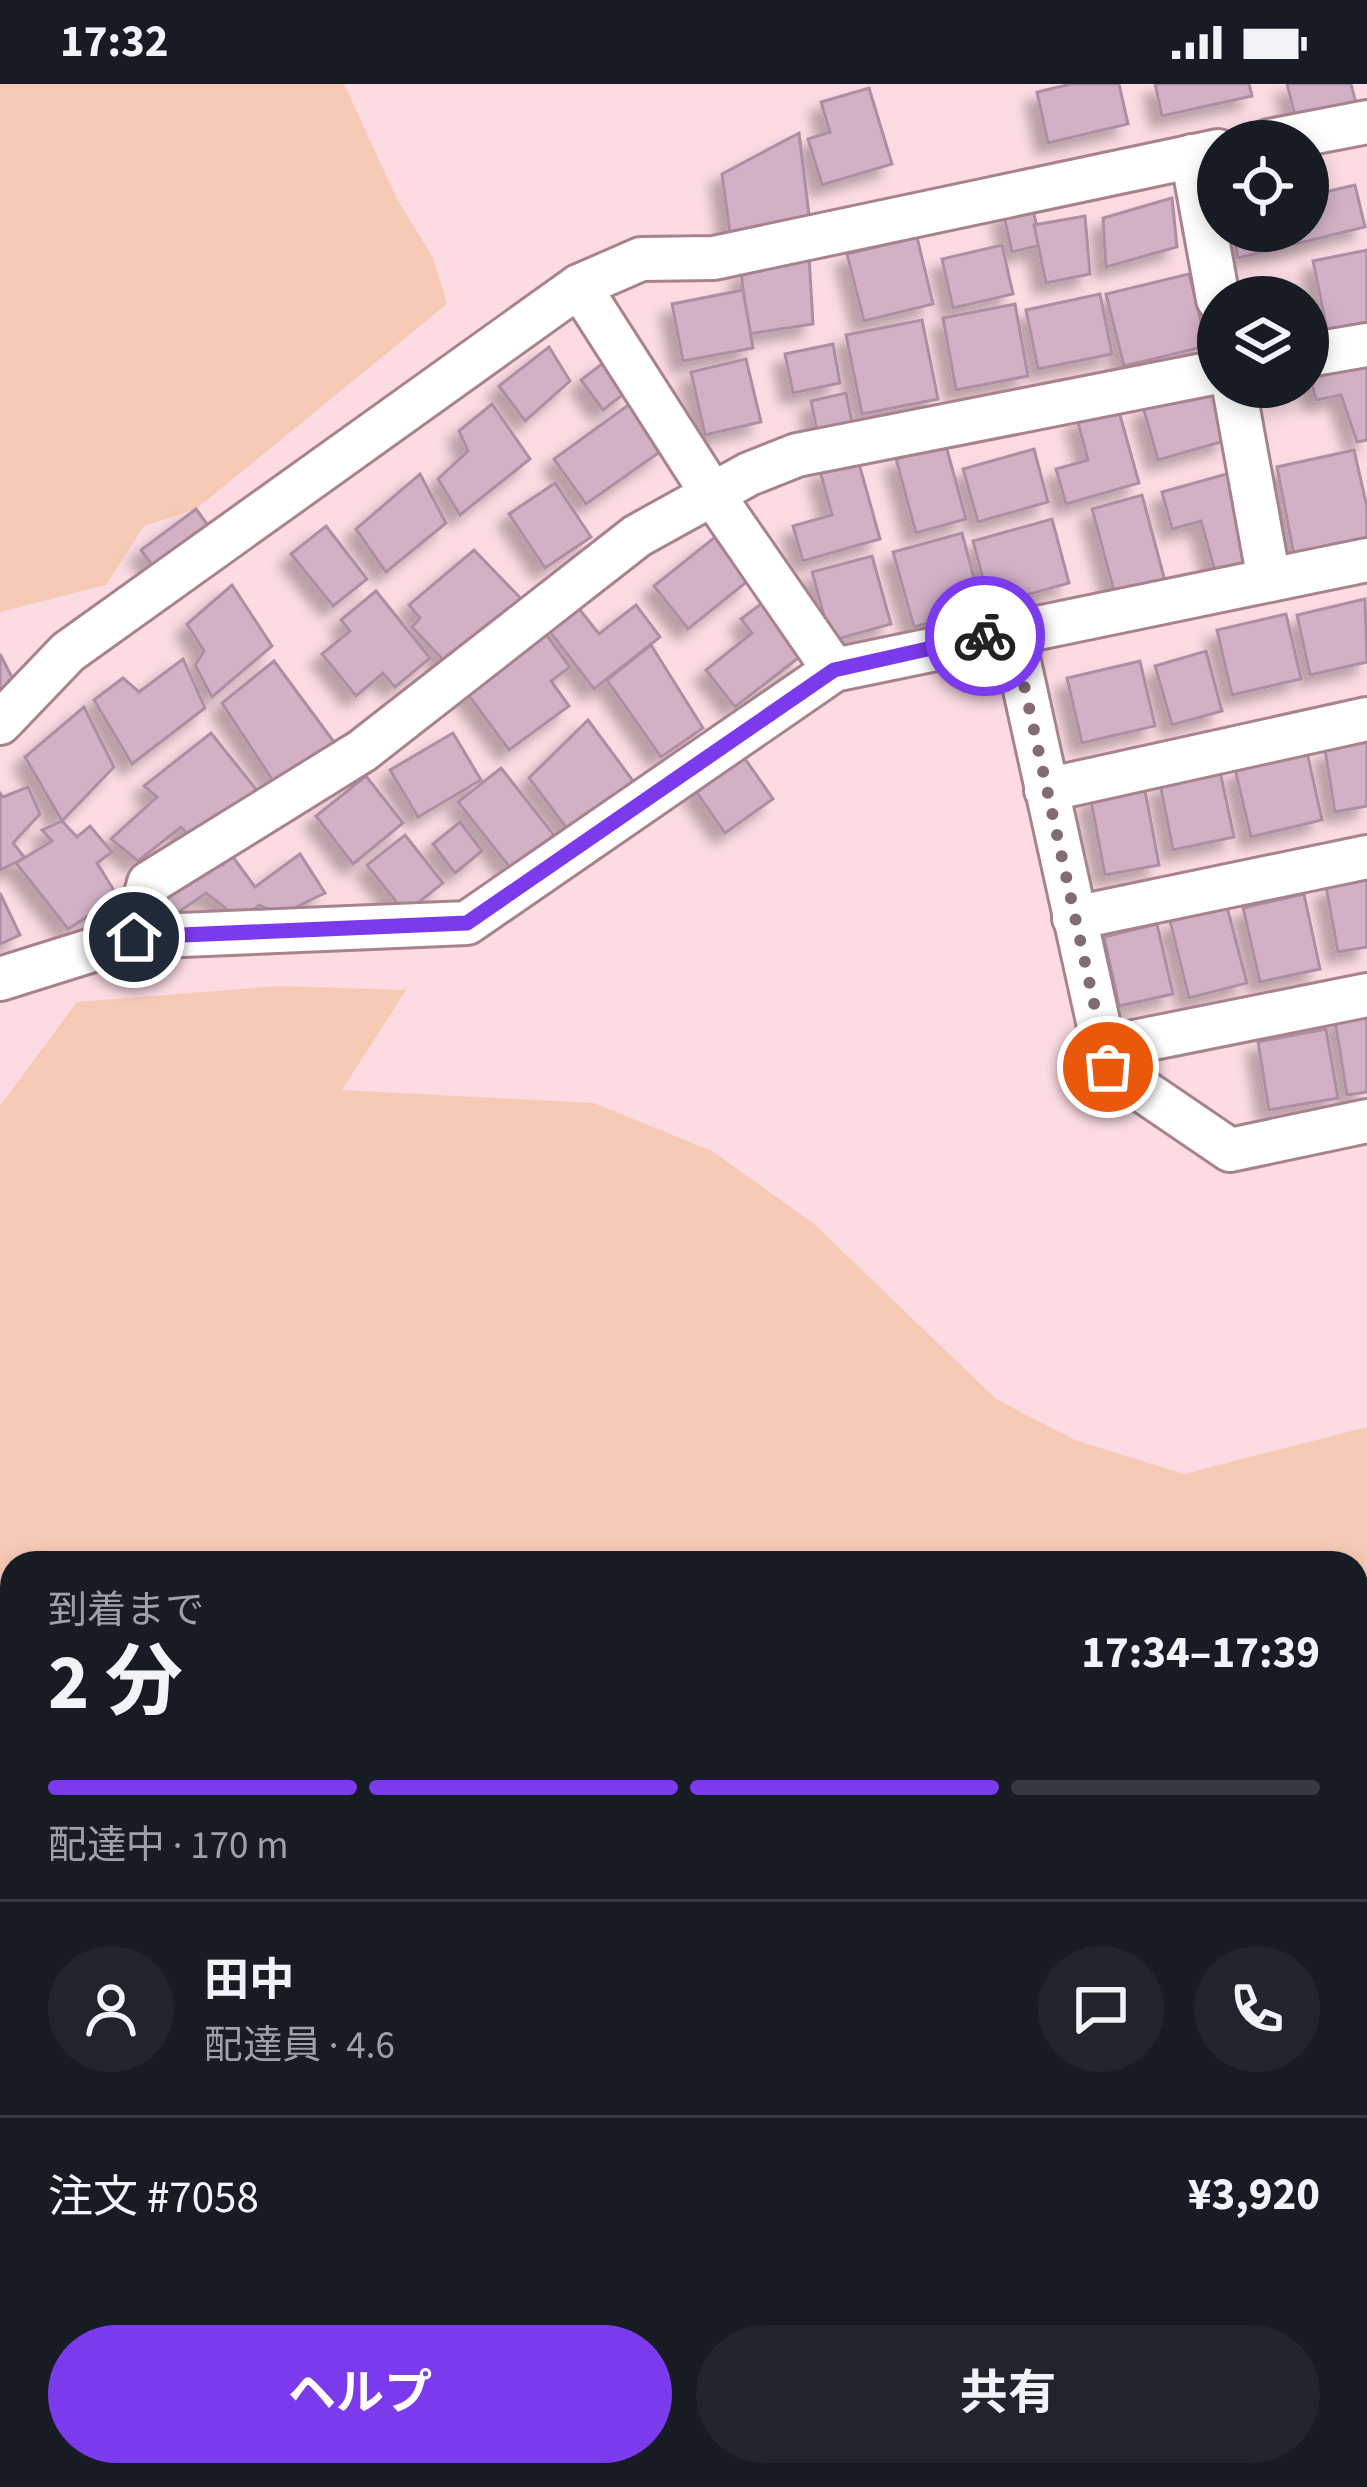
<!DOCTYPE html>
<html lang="ja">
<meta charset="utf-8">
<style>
body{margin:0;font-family:"Source Sans 3","Noto Sans JP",sans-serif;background:#20242c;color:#f1f3f6;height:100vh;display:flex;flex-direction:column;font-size:45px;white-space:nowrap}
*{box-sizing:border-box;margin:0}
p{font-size:39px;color:#9ea1a6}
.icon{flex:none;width:66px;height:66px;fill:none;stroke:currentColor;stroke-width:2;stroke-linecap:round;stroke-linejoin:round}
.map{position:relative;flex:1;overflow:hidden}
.details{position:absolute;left:0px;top:1467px;width:1368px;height:936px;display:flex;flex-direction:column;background:#171b24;border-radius:36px 36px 0 0;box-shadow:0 6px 18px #0003}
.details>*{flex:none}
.fabs{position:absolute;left:1197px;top:36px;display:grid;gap:24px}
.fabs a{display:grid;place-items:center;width:132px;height:132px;border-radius:50%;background:#171b24;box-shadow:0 6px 18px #0003;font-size:60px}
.pin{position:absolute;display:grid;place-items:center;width:102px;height:102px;color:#fff;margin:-51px;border:6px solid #fff;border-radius:50%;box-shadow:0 3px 12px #0007}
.courier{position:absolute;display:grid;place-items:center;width:120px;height:120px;margin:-60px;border:9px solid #7c3aed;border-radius:50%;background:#fff;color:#222;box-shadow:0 3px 15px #0007}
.headline em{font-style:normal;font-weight:700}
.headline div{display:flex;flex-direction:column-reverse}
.headline{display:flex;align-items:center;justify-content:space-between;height:204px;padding:0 48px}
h1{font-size:78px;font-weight:700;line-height:90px}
.bar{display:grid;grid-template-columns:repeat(4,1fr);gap:18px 12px;align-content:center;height:144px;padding:0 48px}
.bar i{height:15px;border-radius:9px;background:#363941}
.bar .active{background:#7c3aed}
.bar p{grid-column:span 4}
.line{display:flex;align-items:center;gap:30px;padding:0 48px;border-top:3px solid #363941}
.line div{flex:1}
.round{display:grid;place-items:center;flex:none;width:126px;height:126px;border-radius:63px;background:#20242c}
.cta{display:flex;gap:24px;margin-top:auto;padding:24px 48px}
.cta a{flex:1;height:138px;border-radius:72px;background:#7c3aed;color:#fff;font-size:48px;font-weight:700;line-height:138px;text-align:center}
.cta a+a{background:#20242c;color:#f1f3f6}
.status{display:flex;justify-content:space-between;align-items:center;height:84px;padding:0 60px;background:#171b24;direction:ltr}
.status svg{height:33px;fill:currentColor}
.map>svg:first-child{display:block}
.green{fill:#f7cab5;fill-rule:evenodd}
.building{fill:#d2b1c7;stroke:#ae8ea3;stroke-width:3;filter:url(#shadow)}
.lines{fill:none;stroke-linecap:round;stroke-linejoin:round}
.minor-casing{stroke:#a8838d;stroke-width:48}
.minor{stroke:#fff;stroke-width:42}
.done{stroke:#826c72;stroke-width:12;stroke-dasharray:0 21.6}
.route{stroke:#7c3aed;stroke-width:15}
</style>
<div class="status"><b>17:32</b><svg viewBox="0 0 49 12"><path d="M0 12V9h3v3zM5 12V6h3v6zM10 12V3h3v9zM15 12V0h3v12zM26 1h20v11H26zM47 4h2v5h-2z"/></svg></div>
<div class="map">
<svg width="1367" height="2403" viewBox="0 0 1367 2403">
<defs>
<filter id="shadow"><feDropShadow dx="-11" dy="11" stdDeviation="6" flood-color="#0004"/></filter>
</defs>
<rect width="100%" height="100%" fill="#fcdbe3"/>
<!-- green -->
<g class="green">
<polygon points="0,0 344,0 397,115 433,174 447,220 196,425 144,442 106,501 0,528"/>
<path d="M 278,902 L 406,906 L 342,1006 L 594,1019 L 712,1067 L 814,1140 L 996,1315 L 1075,1356 L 1184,1390 L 1367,1343 L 1367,2403 L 0,2403 L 0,1022 L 77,918 ZM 12,1479 L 1356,1479 L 1356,2391 L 12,2391 Z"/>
</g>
<!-- building -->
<g class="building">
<polygon points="1071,0 1119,0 1128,40 1048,59 1037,8"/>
<polygon points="1155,0 1249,0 1252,12 1162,32"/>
<polygon points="1287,0 1351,0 1357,23 1297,39"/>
<polygon points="869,4 892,80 822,101 808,55 830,48 821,18"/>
<polygon points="799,49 810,139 730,150 722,90"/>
<polygon points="1355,101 1365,143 1238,174 1232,147 1308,147 1308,112"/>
<polygon points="1172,114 1177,163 1106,183 1103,134"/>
<polygon points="1032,121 1041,161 1012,168 1003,128"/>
<polygon points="1085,132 1090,190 1046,199 1034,141"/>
<polygon points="917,153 933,220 864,237 847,170"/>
<polygon points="1002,161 1013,210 953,224 942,175"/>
<polygon points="1367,166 1367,238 1327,246 1313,177"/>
<polygon points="809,172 813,240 748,250 741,187"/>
<polygon points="1189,190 1207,262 1124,282 1106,210"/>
<polygon points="743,206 753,264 683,277 672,220"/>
<polygon points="1100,210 1112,270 1038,285 1026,226"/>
<polygon points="1015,220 1028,292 956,306 943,234"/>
<polygon points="922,236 938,315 862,330 846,251"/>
<polygon points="833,260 840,299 793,309 785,270"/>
<polygon points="549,263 570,297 525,337 499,302"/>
<polygon points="1367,265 1367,356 1357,358 1341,311 1316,316 1311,296 1324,274"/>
<polygon points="746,275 761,338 705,351 691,288"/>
<polygon points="607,276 630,305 603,326 581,296"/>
<polygon points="1213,304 1228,356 1158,376 1143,323"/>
<polygon points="846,309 853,344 818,352 811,317"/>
<polygon points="631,319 664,365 586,420 554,375"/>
<polygon points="492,320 530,375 460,431 438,395 468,367 459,347"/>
<polygon points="1118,324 1139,399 1066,420 1056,385 1088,376 1077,335"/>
<polygon points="946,362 966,435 916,449 896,375"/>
<polygon points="1034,365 1048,418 978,438 963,385"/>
<polygon points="1354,366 1367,423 1367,456 1294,471 1277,383"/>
<polygon points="858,376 880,455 803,477 793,442 832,431 820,387"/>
<polygon points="1230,389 1256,480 1216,491 1201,437 1172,445 1162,408"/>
<polygon points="420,390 446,439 386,488 356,445"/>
<polygon points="555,399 591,453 545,484 509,430"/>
<polygon points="1142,411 1165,497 1115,511 1092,425"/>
<polygon points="196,425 215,451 160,492 141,466"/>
<polygon points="1052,435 1069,499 990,521 973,457"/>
<polygon points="326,442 367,495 333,522 291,470"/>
<polygon points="962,449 982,524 914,543 893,468"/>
<polygon points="715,453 749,496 688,545 654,502"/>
<polygon points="474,466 531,525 448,581 412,543 420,534 409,521"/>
<polygon points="872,472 891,540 831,557 812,488"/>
<polygon points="232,501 272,562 212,613 195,581 204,567 187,540"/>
<polygon points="376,507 430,574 395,603 383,589 356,612 322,570 350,547 341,536"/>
<polygon points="769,514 802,571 735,623 706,586 752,549 741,535"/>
<polygon points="1365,515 1367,578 1310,591 1297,531"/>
<polygon points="576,521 599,550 636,521 660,553 594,605 547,544"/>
<polygon points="1286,530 1301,595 1232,611 1217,546"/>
<polygon points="537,538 570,583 551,597 569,622 509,666 458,597"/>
<polygon points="651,561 703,644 661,673 607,596"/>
<polygon points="1206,567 1222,627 1172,641 1155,582"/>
<polygon points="0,570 17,603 0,614"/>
<polygon points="183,575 205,624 132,680 94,616 123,594 139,608"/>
<polygon points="274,577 334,658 275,700 222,619"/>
<polygon points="1140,577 1155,642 1082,659 1067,594"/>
<polygon points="84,623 114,683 62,737 25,673"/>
<polygon points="588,636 639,705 576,757 529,694"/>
<polygon points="211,649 259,709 191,754 181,743 138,777 111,755 157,713 144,702"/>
<polygon points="453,649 481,696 418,733 390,686"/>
<polygon points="1367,658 1367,722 1335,728 1325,666"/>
<polygon points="1307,668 1322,736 1251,753 1235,685"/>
<polygon points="741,669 773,715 725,749 693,703"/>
<polygon points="501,684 554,751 511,785 458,718"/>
<polygon points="1220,687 1234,753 1173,766 1160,700"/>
<polygon points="366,692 403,739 353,780 316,732"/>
<polygon points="1144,701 1159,781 1105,791 1090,712"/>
<polygon points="28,703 40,730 13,759 25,774 0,786 0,709 3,713"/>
<polygon points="62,737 77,753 90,742 112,768 97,779 118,813 68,845 16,779 52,757 42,746"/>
<polygon points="460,738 482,767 455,789 433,760"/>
<polygon points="405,751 443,799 405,829 367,781"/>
<polygon points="230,769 255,803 300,770 325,809 280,831 259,821 242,837 206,809 173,832 145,810 207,775 223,781"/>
<polygon points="1367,796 1367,863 1338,868 1326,803"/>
<polygon points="0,809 20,851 0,860"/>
<polygon points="1304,810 1320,885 1260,898 1243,824"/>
<polygon points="1227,823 1247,899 1189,914 1170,837"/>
<polygon points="1157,840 1173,910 1119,922 1104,853"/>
<polygon points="1367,925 1367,1008 1347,1011 1334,931"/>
<polygon points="1326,945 1338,1014 1269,1026 1258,958"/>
</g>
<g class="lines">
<defs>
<g id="minor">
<polyline points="1269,57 1367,38"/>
<polyline points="1192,72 1218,215"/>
<polyline points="579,202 711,408 834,586"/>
<polyline points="1308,271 1367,261"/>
<polyline points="1234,303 1269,496"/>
<polyline points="1012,546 1108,983 1230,1066 1367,1037"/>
<polyline points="0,639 68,568 579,202 641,175 714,174 1218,67"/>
<polyline points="1046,706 1367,635"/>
<polyline points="1074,834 1367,773"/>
<polyline points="134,853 149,799 362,667 637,452 749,390 797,371 1218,288"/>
<polyline points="0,895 134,853 467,839 834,586 1367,476"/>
<polyline points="1104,964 1367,911"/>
</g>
</defs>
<!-- minor casing -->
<use href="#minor" class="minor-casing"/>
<!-- minor -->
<use href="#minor" class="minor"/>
</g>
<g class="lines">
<!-- done -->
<polyline class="done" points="985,552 1012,546 1108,983"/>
<!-- route -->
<polyline class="route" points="134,853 467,839 834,586 985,552"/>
</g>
</svg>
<div class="fabs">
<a><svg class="icon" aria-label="locate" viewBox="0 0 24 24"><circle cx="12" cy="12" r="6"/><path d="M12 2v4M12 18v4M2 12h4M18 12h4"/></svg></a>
<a><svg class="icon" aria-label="layers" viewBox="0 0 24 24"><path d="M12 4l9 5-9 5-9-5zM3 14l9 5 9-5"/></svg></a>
</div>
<div class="pin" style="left:1108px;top:983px;background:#ea580c"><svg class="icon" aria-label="bag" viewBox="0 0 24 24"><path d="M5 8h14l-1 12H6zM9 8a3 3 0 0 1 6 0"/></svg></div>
<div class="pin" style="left:134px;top:853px;background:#1f2937"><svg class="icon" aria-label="home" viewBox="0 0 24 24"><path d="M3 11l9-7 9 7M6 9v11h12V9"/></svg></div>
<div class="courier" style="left:985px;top:552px"><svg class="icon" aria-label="bike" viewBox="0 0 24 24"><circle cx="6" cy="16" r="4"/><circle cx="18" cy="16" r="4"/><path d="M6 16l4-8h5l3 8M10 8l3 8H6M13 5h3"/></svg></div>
<section class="details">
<div class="headline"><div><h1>2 分</h1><p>到着まで</p></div><em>17:34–17:39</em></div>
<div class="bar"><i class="active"></i><i class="active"></i><i class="active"></i><i></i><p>配達中 · 170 m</p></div>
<div class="line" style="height:216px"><a class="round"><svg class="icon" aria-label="person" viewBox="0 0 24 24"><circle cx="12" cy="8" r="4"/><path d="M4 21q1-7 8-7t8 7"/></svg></a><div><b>田中</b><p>配達員 · 4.6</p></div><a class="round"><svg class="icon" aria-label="chat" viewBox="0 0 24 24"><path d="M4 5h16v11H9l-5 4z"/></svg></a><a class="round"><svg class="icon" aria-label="phone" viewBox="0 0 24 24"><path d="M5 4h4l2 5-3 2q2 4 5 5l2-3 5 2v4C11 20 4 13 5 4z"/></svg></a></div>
<div class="line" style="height:156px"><div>注文 #7058</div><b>¥3,920</b></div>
<div class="cta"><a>ヘルプ</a><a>共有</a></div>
</section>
</div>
